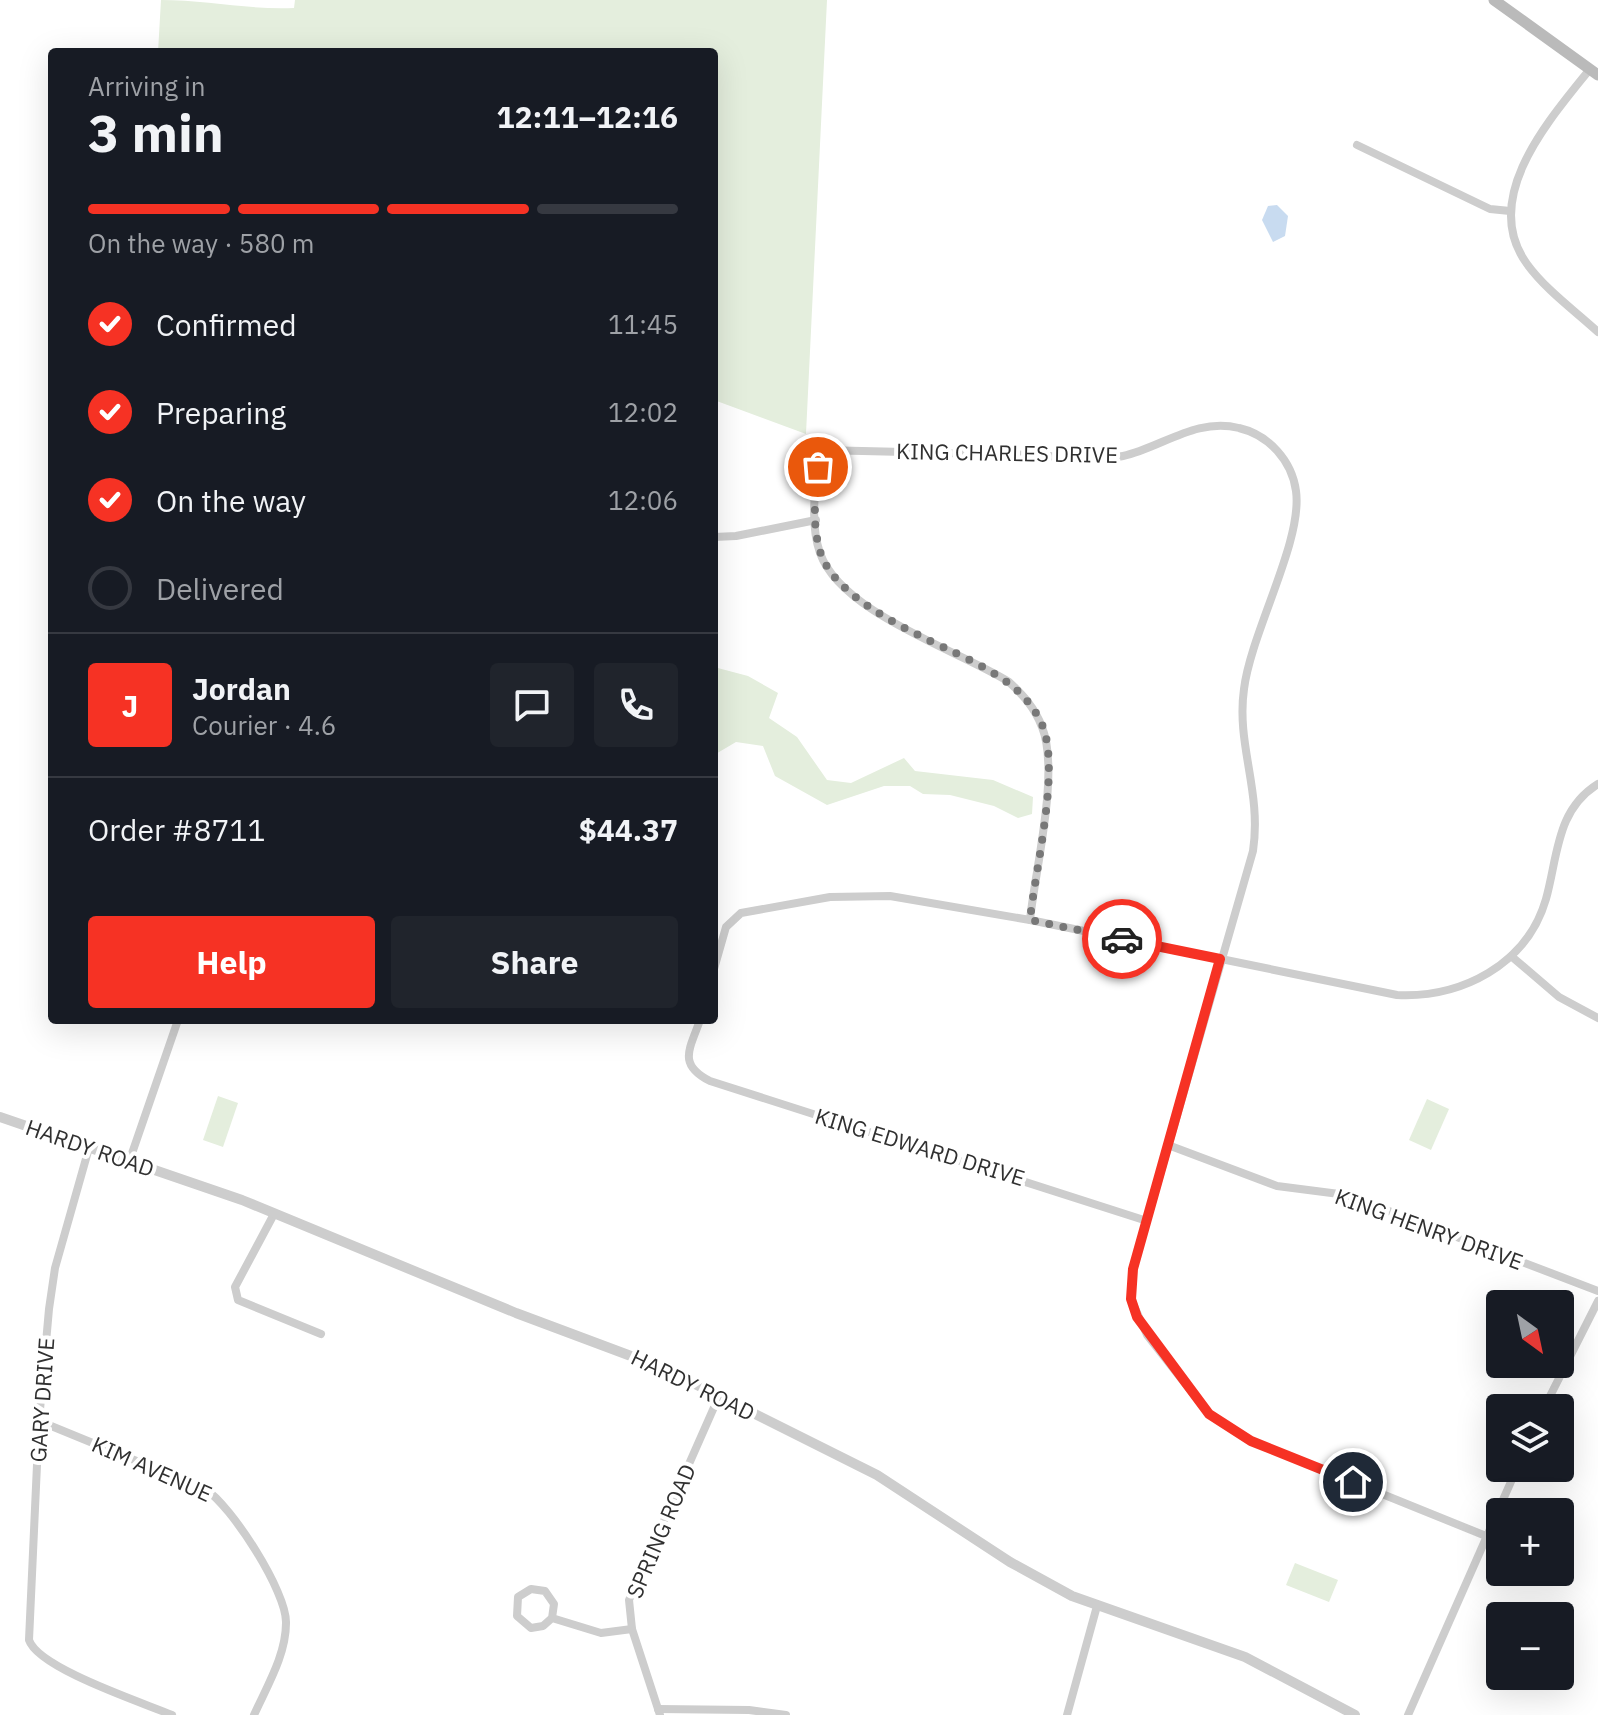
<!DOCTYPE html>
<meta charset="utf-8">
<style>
body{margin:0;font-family:"IBM Plex Sans",sans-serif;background:#20242c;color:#f1f3f6;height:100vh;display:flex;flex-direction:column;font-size:30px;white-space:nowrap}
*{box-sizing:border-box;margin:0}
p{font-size:26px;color:#9ea1a6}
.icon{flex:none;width:44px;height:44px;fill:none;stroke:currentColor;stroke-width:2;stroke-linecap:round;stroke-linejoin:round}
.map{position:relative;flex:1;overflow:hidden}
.panel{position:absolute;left:48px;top:48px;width:670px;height:976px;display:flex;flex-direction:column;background:#171b24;border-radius:8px;box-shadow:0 8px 32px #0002}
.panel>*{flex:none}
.needle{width:52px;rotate:147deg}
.fabs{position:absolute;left:1486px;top:1290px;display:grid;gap:16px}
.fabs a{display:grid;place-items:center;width:88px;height:88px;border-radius:8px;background:#171b24;box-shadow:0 8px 32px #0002;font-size:40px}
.pin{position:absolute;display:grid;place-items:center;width:68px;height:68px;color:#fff;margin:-34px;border:4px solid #fff;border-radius:50%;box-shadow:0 2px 8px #0007}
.courier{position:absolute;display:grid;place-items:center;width:80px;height:80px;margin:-40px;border:6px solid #f63224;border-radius:50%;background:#fff;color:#222;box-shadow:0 2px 10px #0007}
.overview em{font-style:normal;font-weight:800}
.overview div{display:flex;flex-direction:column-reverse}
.overview{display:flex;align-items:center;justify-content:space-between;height:136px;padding:0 40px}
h1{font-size:52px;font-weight:800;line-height:60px}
.bar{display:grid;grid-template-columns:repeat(4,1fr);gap:12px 8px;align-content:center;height:96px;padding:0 40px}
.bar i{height:10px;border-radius:6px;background:#363941}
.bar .current{background:#f63224}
.bar p{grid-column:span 4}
.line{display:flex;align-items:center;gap:20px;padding:0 40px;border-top:2px solid #363941}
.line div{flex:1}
.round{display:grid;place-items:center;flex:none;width:84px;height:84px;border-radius:8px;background:#20242c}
ol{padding:0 40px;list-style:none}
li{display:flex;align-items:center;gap:24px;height:88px}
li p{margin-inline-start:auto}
li .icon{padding:8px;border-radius:50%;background:#f63224;color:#fff;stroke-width:4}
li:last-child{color:#9ea1a6}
li i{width:44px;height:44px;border:4px solid #363941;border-radius:50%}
.primary-button{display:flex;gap:16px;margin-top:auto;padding:16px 40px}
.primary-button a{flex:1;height:92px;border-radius:8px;background:#f63224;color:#fff;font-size:32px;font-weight:800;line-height:92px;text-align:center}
.primary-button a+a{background:#20242c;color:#f1f3f6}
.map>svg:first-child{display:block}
.green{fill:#e4eedd}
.water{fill:#c8dbf0}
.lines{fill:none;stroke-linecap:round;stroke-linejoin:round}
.minor{stroke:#cdcdcd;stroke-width:8}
.tertiary{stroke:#cdcdcd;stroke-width:10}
.secondary{stroke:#bababa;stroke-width:11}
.done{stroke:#787878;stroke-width:8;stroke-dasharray:0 14.4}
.route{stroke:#f63224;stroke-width:10}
.labels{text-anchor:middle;stroke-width:8;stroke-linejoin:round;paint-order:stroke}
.street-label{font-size:22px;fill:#303030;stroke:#fff}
</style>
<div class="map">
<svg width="1598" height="1715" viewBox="0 0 1598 1715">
<rect width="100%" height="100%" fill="#fff"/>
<!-- green -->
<g class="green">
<path d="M 161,0 C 206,0 249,10 294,8 L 295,0 L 827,0 L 806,434 L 714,400 L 714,52 L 158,52 Z"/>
<polygon points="714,667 748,676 778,693 769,718 797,737 827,780 851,783 904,758 915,771 993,780 1033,797 1032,814 1018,818 994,806 950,795 923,794 910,786 884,786 827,805 775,776 763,746 736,742 714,755"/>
<polygon points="218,1096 238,1103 223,1147 203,1140"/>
<polygon points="1427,1099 1449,1109 1431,1150 1409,1140"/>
<polygon points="1295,1563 1338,1580 1329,1602 1286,1585"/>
</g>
<!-- water -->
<polygon class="water" points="1277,205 1288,216 1285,236 1273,242 1262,220 1268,206"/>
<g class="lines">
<!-- minor -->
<g class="minor">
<path d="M 1590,69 C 1550,119 1479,198 1527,264 C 1546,290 1574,310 1598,332"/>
<polyline points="1357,145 1490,209 1510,211"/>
<polyline points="714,537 736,536 816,520"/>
<path d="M 1030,920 C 1035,870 1060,772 1042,727 C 1035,708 1023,695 1009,682 C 958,650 841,613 820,553 C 809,522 816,482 820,450 C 891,452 961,453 1032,455 C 1061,456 1095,462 1123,456 C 1162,447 1197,417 1239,428 C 1269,435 1292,461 1296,491 C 1303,541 1251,632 1244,689 C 1236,745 1262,791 1253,851 L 1133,1269 L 1131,1299 L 1147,1335 L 1209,1414 L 1251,1441 L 1486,1536"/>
<polyline points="1511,956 1559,997 1598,1018"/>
<path d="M 714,969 L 726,927 L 741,913 L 830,897 L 890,896 L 1030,920 L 1397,995 C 1461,998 1527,965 1546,899 C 1558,856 1556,810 1598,784"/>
<path d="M 700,1020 C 690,1049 677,1064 710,1081 L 1147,1221"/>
<polyline points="1168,1145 1277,1186 1347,1195 1598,1291"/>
<path d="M 89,1148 L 55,1268 L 49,1309 L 39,1421 L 29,1640 C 38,1668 141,1702 172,1715"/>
<polyline points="129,1162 178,1020"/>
<polyline points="274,1214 235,1287 238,1300 321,1334"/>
<polyline points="1544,1408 1598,1301"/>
<path d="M 39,1421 L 205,1489 C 231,1505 287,1592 286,1623 C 286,1655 267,1686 254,1715"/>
<polyline points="552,1618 554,1604 545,1591 531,1589 518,1597 517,1616 531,1628 543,1626 552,1618 601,1633 632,1629"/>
<polyline points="658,1709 749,1710 786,1715"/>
<polyline points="660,1715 632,1629 629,1600 719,1396"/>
<polyline points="1067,1715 1097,1606"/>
<polyline points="1408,1715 1517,1468"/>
</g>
<!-- tertiary -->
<polyline class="tertiary" points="0,1117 242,1200 516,1313 663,1368 877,1475 1010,1562 1072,1596 1245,1657 1355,1715"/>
<!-- secondary -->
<polyline class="secondary" points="1494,0 1598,75"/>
</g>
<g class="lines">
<!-- done -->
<path class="done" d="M 818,467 C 815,494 812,525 820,551 C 835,603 929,639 974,662 C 1004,678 1030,695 1043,727 C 1060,772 1035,870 1030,920 L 1122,939"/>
<!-- route -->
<polyline class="route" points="1122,939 1220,959 1133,1269 1131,1299 1137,1317 1209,1414 1251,1441 1353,1482"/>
</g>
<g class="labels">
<!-- street labels -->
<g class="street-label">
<text transform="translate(1007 453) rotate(1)" y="8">KING CHARLES DRIVE</text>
<text transform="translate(920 1147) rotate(17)" y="8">KING EDWARD DRIVE</text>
<text transform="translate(90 1148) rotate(19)" y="8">HARDY ROAD</text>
<text transform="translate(1429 1229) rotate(20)" y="8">KING HENRY DRIVE</text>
<text transform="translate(693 1385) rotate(26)" y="8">HARDY ROAD</text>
<text transform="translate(42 1400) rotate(-86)" y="8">GARY DRIVE</text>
<text transform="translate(152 1469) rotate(24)" y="8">KIM AVENUE</text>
<text transform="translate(661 1531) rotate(-67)" y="8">SPRING ROAD</text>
</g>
</g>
</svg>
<div class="fabs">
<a><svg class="needle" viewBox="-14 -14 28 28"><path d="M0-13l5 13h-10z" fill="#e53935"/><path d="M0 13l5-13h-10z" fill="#9ea1a6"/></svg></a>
<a><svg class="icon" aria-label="layers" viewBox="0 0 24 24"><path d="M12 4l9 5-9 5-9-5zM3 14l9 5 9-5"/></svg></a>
<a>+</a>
<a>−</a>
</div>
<div class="pin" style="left:818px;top:467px;background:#ea580c"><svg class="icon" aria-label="bag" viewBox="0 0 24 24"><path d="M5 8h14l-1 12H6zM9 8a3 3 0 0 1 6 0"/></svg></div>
<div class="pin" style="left:1353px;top:1482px;background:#1f2937"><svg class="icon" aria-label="home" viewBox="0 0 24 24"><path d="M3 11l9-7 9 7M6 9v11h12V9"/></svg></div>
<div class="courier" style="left:1122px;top:939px"><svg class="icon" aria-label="car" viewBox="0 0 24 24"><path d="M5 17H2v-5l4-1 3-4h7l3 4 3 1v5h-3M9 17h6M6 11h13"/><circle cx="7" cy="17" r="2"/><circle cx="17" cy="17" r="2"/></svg></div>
<section class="panel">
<div class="overview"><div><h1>3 min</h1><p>Arriving in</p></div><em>12:11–12:16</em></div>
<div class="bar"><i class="current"></i><i class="current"></i><i class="current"></i><i></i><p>On the way · 580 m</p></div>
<ol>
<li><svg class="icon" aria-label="check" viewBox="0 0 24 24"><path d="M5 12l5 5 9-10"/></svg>Confirmed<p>11:45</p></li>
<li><svg class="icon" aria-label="check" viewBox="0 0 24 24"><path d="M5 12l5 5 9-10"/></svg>Preparing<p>12:02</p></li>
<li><svg class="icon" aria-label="check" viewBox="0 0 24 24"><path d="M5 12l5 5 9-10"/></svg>On the way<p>12:06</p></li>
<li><i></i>Delivered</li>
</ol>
<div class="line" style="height:144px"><b class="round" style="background:#f63224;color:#fff">J</b><div><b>Jordan</b><p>Courier · 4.6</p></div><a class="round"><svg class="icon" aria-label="chat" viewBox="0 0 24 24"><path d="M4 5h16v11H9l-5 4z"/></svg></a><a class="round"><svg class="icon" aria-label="phone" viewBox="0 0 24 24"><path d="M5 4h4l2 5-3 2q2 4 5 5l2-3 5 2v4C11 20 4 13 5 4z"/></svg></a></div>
<div class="line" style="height:104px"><div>Order #8711</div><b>$44.37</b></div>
<div class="primary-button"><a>Help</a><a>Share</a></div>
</section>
</div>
